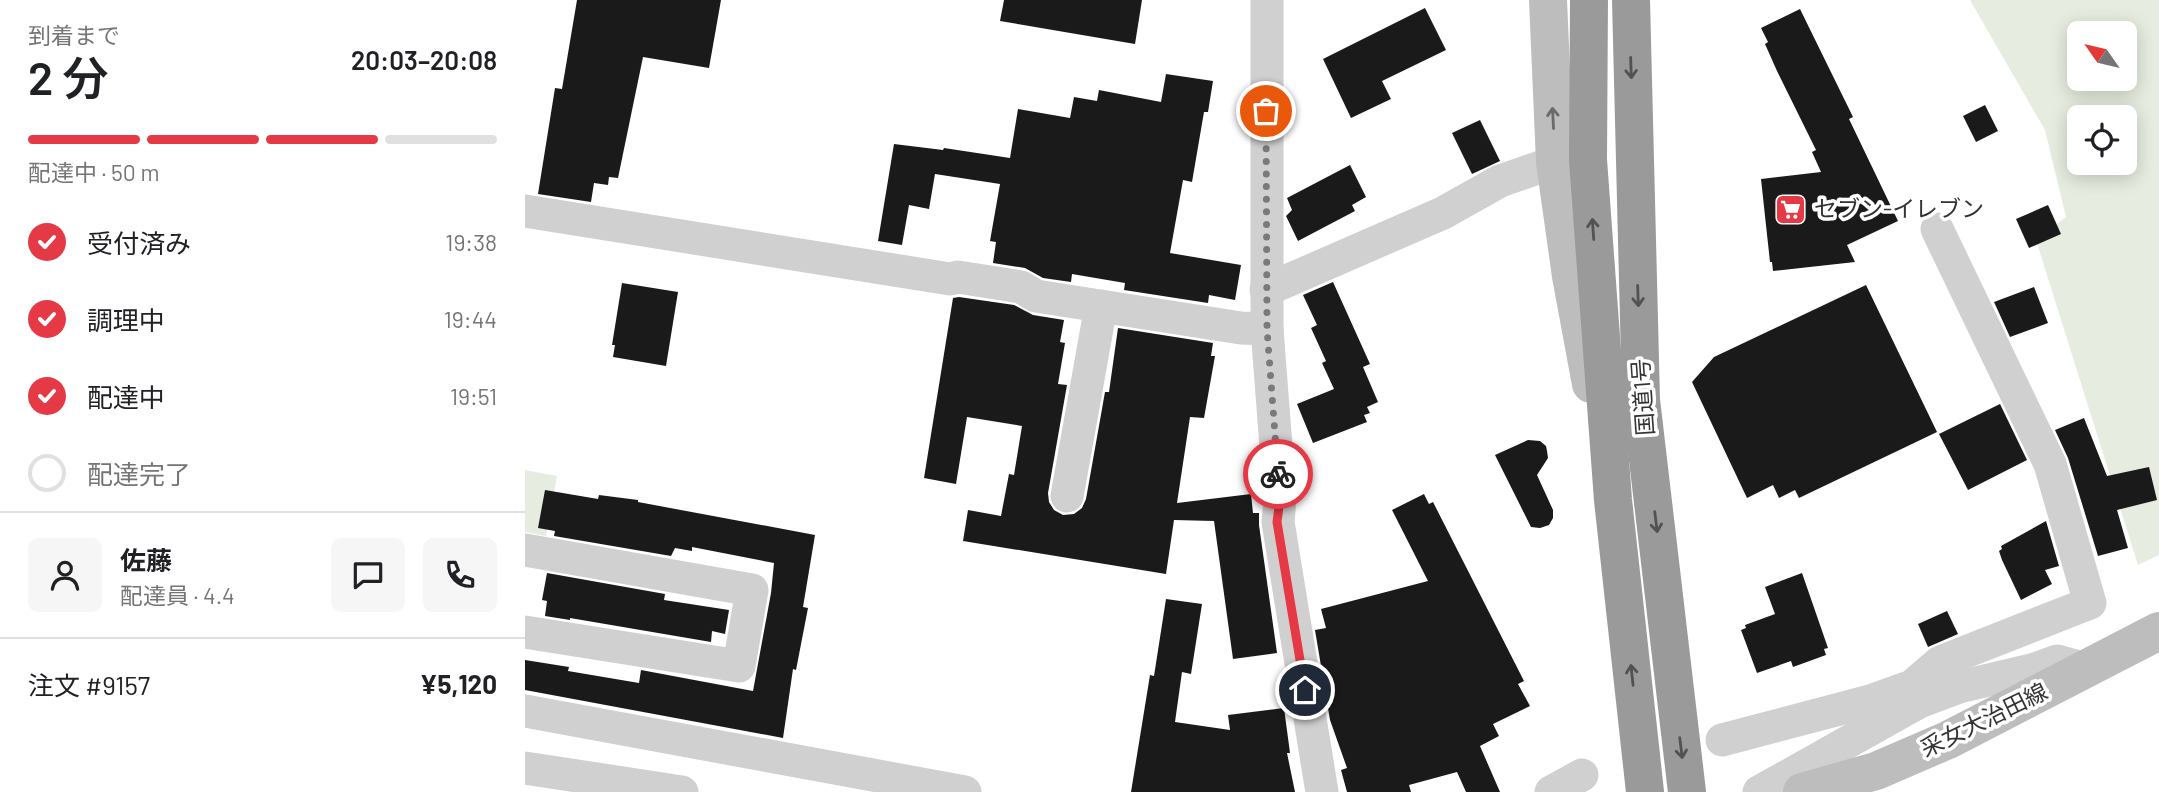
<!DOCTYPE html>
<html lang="ja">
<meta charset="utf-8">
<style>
body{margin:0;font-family:Barlow,"Noto Sans JP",sans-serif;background:#f6f6f6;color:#202124;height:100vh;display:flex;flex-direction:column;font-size:26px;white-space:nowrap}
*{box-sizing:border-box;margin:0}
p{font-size:23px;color:#757577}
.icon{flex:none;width:38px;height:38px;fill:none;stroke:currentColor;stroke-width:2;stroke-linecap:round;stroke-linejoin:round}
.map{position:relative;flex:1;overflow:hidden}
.drawer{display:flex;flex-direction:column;background:#fff;width:525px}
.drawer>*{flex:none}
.needle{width:46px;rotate:304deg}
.buttons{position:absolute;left:1542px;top:21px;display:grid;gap:14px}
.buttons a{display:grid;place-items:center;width:70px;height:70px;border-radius:10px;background:#fff;box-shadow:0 4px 18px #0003;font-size:35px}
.pin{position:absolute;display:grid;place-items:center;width:60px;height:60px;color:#fff;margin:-30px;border:4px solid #fff;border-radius:50%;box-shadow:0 2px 7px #0007}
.courier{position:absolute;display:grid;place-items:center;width:70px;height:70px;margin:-35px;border:5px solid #e63946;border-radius:50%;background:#fff;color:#222;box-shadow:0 2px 9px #0007}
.headline em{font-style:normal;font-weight:600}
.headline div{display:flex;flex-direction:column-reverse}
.headline{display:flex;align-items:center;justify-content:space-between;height:119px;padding:0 28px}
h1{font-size:46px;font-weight:600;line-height:52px}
.bar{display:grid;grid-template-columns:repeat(4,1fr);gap:10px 7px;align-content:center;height:84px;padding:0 28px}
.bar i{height:9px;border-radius:5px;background:#e0e0e0}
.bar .on{background:#e63946}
.bar p{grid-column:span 4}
.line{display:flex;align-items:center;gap:18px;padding:0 28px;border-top:2px solid #e0e0e0}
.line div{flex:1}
.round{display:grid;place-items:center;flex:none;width:74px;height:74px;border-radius:10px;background:#f6f6f6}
ol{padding:0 28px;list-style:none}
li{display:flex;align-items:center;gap:21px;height:77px}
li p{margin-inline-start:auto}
li .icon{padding:7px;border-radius:50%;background:#e63946;color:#fff;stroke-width:4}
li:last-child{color:#757577}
li i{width:38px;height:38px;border:4px solid #e0e0e0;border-radius:50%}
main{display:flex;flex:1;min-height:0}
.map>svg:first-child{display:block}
.green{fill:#e6ecdf;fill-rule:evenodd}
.building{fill:#1a1a1a}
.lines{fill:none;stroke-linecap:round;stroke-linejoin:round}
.street{stroke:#d0d0d0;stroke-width:33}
.secondary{stroke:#bdbdbd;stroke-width:38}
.highway{stroke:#9a9a9a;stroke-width:38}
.oneway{stroke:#525252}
.oneway2{stroke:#6a6a6a}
.done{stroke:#7a7a7a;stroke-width:7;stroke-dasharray:0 12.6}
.route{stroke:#e63946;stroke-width:9}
.labels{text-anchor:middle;stroke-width:7;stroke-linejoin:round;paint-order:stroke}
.poi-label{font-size:23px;fill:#333;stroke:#fff;text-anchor:start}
.street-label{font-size:23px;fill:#333;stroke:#fff}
</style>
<main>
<section class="drawer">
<div class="headline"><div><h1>2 分</h1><p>到着まで</p></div><em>20:03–20:08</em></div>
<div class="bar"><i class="on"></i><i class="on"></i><i class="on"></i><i></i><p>配達中 · 50 m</p></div>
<ol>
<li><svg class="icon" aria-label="check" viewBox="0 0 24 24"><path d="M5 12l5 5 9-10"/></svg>受付済み<p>19:38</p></li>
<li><svg class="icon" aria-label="check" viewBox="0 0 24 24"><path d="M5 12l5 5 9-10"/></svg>調理中<p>19:44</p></li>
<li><svg class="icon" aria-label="check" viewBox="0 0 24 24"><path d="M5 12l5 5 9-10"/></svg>配達中<p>19:51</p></li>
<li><i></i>配達完了</li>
</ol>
<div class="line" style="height:126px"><a class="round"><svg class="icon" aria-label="person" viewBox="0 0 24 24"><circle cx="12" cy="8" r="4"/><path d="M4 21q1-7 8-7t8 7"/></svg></a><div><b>佐藤</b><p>配達員 · 4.4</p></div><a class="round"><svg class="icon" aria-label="chat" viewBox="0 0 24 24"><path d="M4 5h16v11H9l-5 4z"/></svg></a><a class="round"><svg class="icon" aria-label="phone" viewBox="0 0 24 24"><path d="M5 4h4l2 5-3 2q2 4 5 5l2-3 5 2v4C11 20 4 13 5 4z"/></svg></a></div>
<div class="line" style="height:91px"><div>注文 #9157</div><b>¥5,120</b></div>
</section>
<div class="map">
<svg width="1634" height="792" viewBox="0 0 1634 792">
<rect width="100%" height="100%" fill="#fff"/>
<!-- green -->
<g class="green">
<path d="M 1445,0 L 1634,0 L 1634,555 L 1613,565 L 1511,240 L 1541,217 L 1520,130 ZM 1554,33 L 1600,33 L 1600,79 L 1554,79 ZM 1554,117 L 1600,117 L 1600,163 L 1554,163 Z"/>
<polygon points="0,470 32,476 21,536 0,532"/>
</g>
<!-- building -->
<g class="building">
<polygon points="52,0 196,0 184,68 118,57 93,178 84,177 83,185 69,183 66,202 13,194 30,88 37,89"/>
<polygon points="479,0 617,0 610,44 475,21"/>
<polygon points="900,8 921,50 857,81 866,99 826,118 798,59"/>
<polygon points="1275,9 1328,117 1324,119 1373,221 1322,245 1330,262 1248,271 1247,262 1245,262 1236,179 1296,172 1287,152 1291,150 1252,71 1240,44 1243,42 1236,28"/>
<polygon points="641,74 688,81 683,112 679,112 667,182 658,180 645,253 716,265 710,300 684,295 683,303 599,290 600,283 547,274 546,282 518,278 500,268 468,263 471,242 465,241 475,184 410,174 404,209 384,205 377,245 353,241 369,144 418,150 419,148 485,158 493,109 545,118 549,97 572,101 574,90 636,102"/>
<polygon points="1460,105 1473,131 1451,142 1438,116"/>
<polygon points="955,120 975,161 947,174 927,133"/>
<polygon points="825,165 841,197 827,205 830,211 773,241 761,216 767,210 762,198"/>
<polygon points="1523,205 1536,234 1504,248 1491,219"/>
<polygon points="808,282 845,364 838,367 853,402 842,407 845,413 839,415 842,422 788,443 772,404 809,389 797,363 801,361 786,328 792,325 778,295"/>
<polygon points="97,283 153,292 141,366 88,357 90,345 87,345"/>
<polygon points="1341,285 1412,432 1274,498 1270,490 1254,498 1248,485 1222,498 1167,382 1189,357"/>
<polygon points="1509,287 1523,323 1485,337 1469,302"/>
<polygon points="434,297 489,305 508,315 539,320 535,342 540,343 533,384 542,385 523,493 524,502 529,510 538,515 549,514 557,508 561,499 580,392 584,392 593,328 688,343 686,356 690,356 679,418 665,417 652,503 726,494 728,513 734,513 734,525 752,653 708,659 689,521 649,520 641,574 438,541 443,510 476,516 484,474 489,475 497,426 442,417 431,484 399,478 428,298"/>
<polygon points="1475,404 1502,460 1443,490 1414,434"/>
<polygon points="1559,418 1582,476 1624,467 1632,500 1592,510 1603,548 1573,556 1543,458 1530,430"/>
<polygon points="1003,440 1015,441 1021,446 1022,451 1023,458 1012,475 1028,510 1028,518 1024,525 1015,528 1006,527 970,455"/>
<polygon points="20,490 73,499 74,495 113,500 113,502 290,535 278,607 283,608 271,670 268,669 258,738 0,690 0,660 44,667 43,671 114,683 116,670 228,691 246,593 249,563 167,547 167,551 150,548 146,556 29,536 30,531 13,528"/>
<polygon points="899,494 904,504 908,502 999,681 993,684 1005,706 968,724 974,736 955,746 975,792 941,792 932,772 884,785 886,792 822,792 816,770 822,768 805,720 790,630 801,628 796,609 903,581 867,510"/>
<polygon points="1521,521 1534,566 1520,570 1527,584 1496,600 1477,560 1474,551 1477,549 1476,546"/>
<polygon points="22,573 140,594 139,600 204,610 200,634 187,631 186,642 45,618 45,620 20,616 22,601 17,600"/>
<polygon points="1277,573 1303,648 1299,649 1301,655 1268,667 1266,661 1232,673 1216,630 1221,628 1220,625 1250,614 1240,587"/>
<polygon points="641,599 677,604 666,674 657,672 650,722 705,730 703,715 759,708 765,753 762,753 770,792 606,792 625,675 629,676"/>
<polygon points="1422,611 1433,634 1403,647 1393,624"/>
</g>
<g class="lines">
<!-- street -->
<g class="street">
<polyline points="742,0 742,329 755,499 753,522 797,792"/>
<polyline points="0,211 425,279 433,277 496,287 511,296 716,328 742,329"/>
<polyline points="741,290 918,213 975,181 1030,162"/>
<polyline points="542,496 576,306"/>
<polyline points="0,550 227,590 214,666 0,632"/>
<polyline points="0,711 440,792"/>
<polyline points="1197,740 1345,701 1387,686 1415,662 1565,603 1525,464 1412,229"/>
<polyline points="0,768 157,792"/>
<polyline points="1026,792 1057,775"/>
<polyline points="1234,792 1394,702 1434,687 1510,669 1532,661 1561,669"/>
</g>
<!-- secondary -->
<g class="secondary">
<polyline points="1023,0 1030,162 1046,276 1066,384"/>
<polyline points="1277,792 1351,771 1423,740 1634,631"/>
</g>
<!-- highway -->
<g class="highway">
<polyline points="1064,0 1063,160 1088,500 1120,792"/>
<polyline points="1106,0 1116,400 1162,792"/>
</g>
</g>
<!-- one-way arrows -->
<defs><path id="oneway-shaft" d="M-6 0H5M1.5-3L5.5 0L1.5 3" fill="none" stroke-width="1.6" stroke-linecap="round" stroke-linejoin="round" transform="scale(1.75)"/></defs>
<g class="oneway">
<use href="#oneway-shaft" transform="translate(1106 68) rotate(88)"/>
<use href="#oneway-shaft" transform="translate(1068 229) rotate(-94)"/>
<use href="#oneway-shaft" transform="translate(1113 296) rotate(88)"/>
<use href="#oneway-shaft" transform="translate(1131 522) rotate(83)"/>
<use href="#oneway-shaft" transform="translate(1107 675) rotate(-96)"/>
<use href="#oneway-shaft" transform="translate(1156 748) rotate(83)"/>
</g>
<use class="oneway2" href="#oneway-shaft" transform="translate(1028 118) rotate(-93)"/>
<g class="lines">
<!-- done -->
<polyline class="done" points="741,111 742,329 753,474"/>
<!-- route -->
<polyline class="route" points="753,474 755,499 752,522 780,690"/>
</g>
<!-- icons -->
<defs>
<symbol id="supermarket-square" viewBox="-11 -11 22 22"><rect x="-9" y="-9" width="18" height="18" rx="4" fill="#e63946" stroke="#fff"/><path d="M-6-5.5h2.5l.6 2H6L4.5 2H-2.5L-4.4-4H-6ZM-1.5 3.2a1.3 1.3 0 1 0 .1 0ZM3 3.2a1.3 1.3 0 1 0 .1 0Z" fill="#fff"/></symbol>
</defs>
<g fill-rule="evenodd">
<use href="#supermarket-square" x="1248" y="192" width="35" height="35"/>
</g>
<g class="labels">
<!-- poi labels -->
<g class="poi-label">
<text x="1289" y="217">セブン-イレブン</text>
</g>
<!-- street labels -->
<g class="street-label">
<text transform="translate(1118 397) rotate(-94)" y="8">国道1号</text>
<text transform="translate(1459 720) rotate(-26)" y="8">采女大治田線</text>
</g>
</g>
</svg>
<div class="buttons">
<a><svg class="needle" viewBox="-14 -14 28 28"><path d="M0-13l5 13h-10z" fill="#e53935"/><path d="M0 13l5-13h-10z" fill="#757577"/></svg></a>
<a><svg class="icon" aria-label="locate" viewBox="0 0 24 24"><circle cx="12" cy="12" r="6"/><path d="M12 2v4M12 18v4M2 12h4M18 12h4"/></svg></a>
</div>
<div class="pin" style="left:741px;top:111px;background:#ea580c"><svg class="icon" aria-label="bag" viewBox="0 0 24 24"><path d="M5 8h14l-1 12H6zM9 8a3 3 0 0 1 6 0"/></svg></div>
<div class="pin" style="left:780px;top:690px;background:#1f2937"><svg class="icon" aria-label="home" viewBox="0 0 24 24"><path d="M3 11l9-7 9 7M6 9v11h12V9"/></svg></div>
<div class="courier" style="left:753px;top:474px"><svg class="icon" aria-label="bike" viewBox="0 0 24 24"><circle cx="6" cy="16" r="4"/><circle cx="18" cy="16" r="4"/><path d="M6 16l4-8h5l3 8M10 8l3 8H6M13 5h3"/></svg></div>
</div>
</main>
